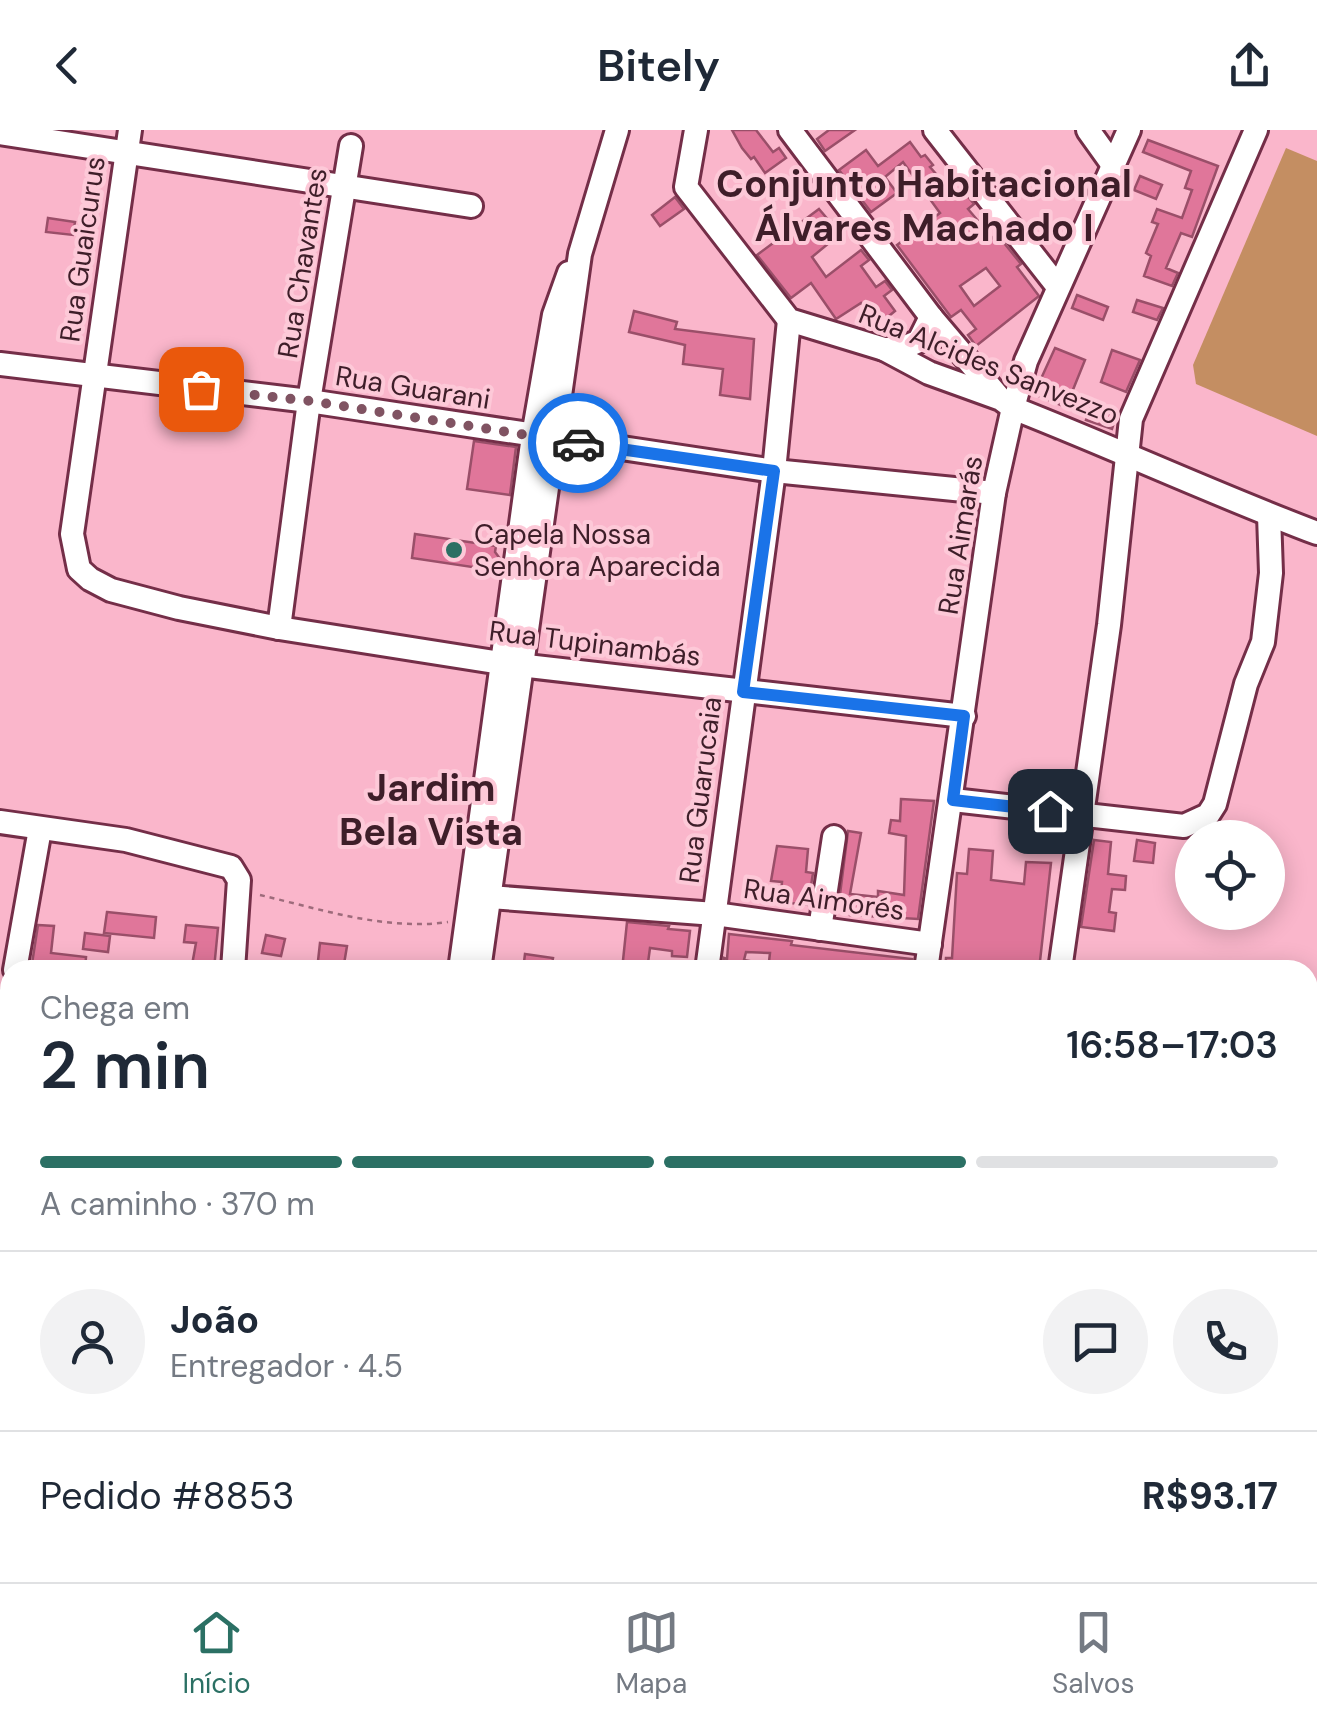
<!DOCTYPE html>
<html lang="pt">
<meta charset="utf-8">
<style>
body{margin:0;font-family:"DM Sans",sans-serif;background:#f2f2f3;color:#1f2937;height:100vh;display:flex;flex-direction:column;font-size:38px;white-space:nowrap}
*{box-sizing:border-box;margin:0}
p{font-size:32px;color:#747a83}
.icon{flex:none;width:55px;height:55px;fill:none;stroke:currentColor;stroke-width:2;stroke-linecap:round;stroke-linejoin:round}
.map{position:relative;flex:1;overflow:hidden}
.panel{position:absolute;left:0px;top:830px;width:1318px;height:622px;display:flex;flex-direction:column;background:#fff;border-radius:30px 30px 0 0;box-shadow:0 5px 25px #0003}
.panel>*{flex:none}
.fabs{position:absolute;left:1175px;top:690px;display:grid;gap:20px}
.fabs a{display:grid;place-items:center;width:110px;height:110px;border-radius:50%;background:#fff;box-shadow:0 5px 25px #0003;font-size:50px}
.pin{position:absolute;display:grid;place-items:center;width:85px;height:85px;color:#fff;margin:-42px;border-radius:20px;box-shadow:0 5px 15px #0006}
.courier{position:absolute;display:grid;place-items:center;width:100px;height:100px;margin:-50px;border:8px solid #1a73e8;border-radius:50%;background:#fff;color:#222;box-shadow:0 2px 12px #0007}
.headline em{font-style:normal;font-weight:600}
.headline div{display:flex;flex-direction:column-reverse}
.headline{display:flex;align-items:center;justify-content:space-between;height:170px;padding:0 40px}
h1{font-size:65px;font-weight:600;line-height:75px}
.bar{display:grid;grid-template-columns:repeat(4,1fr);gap:15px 10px;align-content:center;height:120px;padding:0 40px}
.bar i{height:12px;border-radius:8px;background:#e0e1e3}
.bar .on{background:#2b7064}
.bar p{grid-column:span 4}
.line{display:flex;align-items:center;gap:25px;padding:0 40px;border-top:2px solid #e0e1e3}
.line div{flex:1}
.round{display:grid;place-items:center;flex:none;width:105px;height:105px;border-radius:52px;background:#f2f2f3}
header{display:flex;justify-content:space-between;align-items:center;height:130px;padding:0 40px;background:#fff;font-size:45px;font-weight:600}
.tab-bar{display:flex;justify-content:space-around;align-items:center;height:140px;border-top:2px solid #e0e1e3;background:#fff;font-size:28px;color:#747a83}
.tab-bar a{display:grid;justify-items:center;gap:5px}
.tab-bar .on{color:#2b7064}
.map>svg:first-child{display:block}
.green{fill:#c48e62}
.building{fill:#e0769a;stroke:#9a4f69;stroke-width:2.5;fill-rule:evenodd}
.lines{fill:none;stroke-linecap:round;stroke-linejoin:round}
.minor-casing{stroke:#742e48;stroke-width:28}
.path{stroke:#9d6b7b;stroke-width:2.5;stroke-dasharray:5 5;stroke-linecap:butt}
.minor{stroke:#fff;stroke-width:22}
.done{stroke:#805362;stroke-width:10;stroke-dasharray:0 18}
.route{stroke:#1a73e8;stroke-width:12}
.poi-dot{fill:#2b7064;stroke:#fdc9d8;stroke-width:4}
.labels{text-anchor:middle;stroke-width:8;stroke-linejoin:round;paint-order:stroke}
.street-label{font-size:28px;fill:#3e1e29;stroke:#fdc9d8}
.poi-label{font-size:28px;fill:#3e1e29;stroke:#fdc9d8;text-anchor:start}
.district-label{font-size:38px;font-weight:bold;fill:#3e1e29;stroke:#fdc9d8}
</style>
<header><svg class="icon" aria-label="back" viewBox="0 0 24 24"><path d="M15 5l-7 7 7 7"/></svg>Bitely<svg class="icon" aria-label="share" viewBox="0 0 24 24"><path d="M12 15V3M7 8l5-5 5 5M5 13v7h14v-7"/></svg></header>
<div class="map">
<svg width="1317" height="1452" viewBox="0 0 1317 1452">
<rect width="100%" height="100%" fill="#fab6cb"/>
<!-- green -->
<polygon class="green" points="1286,18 1317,31 1317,306 1196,254 1193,235"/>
<!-- building -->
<g class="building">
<polygon points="732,0 756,0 773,22 779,18 786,28 765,43 754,27 751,29 742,18"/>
<polygon points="829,0 855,0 825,21 817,9"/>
<polygon points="1148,10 1218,36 1192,107 1181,103 1166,138 1178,143 1172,156 1144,146 1151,126 1146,123 1158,94 1152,92 1157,79 1182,88 1192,60 1185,58 1191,41 1143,22"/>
<path d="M 910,12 L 921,27 L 925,25 L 933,35 L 930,37 L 958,69 L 965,63 L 974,74 L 968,79 L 996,112 L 1000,108 L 1021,134 L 1017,137 L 1039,166 L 976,216 L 968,205 L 976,199 L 961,180 L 951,187 L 897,115 L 940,83 L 903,32 L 885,47 L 897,63 L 871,82 L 839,40 L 866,20 L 878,36 ZM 986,138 L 1000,156 L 974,176 L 960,156 Z"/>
<polygon points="1140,46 1162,55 1156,69 1134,60"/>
<polygon points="675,67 684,79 660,96 652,85"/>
<polygon points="819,79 831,93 838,88 846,99 812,127 826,147 861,120 869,130 861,136 876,157 885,151 892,160 884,166 895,181 878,195 861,173 836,189 811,153 791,168 757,125"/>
<polygon points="48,88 75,92 73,105 46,102"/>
<polygon points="1077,165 1108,177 1103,190 1072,178"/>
<polygon points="1137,170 1163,178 1157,190 1133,182"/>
<polygon points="634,181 677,192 675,199 754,209 750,269 720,265 723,239 683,234 685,215 629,202"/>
<polygon points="1055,218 1085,230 1066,277 1034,264"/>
<polygon points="1112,220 1140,230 1126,262 1101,252"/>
<polygon points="1091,277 1116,286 1112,299 1086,290"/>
<polygon points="474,311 516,317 510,365 467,359"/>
<polygon points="415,404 496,416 495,422 501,430 492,440 412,428"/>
<polygon points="901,669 934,671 918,789 850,785 850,782 838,780 848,701 861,703 850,764 878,767 878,761 904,765 906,706 889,703 891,690 900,691"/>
<polygon points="1094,710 1111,712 1108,744 1126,746 1125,760 1112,759 1109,782 1116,783 1114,801 1081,797"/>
<polygon points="1137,710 1155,713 1153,733 1134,731"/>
<polygon points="777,716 808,719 806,742 813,743 808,775 780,772 782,752 771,751"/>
<polygon points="969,719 993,721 991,750 1024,754 1026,732 1051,733 1039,840 945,840 946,828 952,828 957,743 967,744"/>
<polygon points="107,782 156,787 154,808 104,803"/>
<polygon points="627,792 669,796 668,799 690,801 687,827 672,826 672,821 650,818 647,840 622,840"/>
<polygon points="38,795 54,796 51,823 86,827 85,840 31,840"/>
<polygon points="186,795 218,798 214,839 192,835 196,813 184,812"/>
<polygon points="85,803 110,806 108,822 83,819"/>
<polygon points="729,804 792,811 791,815 912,829 911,840 768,840 770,823 746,822 744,830 755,832 755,840 722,840 724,828 727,829"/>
<polygon points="266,805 285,809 281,826 262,823"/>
<polygon points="320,813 347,816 344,834 318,831"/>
<polygon points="525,824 553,828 551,840 523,840"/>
</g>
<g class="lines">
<defs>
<g id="minor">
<polyline points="130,0 72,404 79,439 90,449 111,460 179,478 279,498 501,533 964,586"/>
<path d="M 696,0 L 686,57 L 789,190 L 884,219 L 929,243 L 1001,269 L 1013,278 C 1115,318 1214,364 1317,403"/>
<polyline points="790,0 931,187 998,266"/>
<polyline points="935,0 1058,157"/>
<polyline points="1088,0 1113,35"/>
<polyline points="0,3 471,76"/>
<polyline points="884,219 901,219 919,211 931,187"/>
<polyline points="0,234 309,271 774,341 994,363"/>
<polyline points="279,498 309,271 351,16"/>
<polyline points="953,670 1184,696 1208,685 1215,674 1246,554 1263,512 1271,443 1269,385"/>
<polyline points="0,692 126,710 231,737 239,750 233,840"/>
<polyline points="476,766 715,784 930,814"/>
<polyline points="820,799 834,707"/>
<polyline points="15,840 40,699"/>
<polyline points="460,840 533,306 554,185 569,143"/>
<polyline points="479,840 580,124 617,0"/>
<polyline points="707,840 774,341 789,190"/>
<polyline points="926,840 994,363 1013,278 1026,231 1129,0"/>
<polyline points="1060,840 1109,495 1131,289 1256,0"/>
<polyline points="0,927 10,869"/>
<polyline points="1308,1207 1317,1208"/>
<polyline points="1308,1267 1317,1252"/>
<polyline points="1308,1340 1317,1345"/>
<polyline points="536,1442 566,1452"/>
<polyline points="1001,1442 1015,1452"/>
<polyline points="1243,1442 1259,1452"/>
<polyline points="395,1452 396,1442"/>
<polyline points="662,1452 663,1442"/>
<polyline points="789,1452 790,1442"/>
<polyline points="927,1452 933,1442"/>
<polyline points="1041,1452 1047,1442"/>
<polyline points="1193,1452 1199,1442"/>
</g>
</defs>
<!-- minor casing -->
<use href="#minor" class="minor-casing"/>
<!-- path -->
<path class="path" d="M 260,765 C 320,779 386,801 448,792"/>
<!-- minor -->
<use href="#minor" class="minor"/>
</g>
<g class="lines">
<!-- done -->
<polyline class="done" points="201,259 310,271 578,313"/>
<!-- route -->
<polyline class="route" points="578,313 774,341 743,562 964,586 953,670 1050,681"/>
</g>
<!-- markers -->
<circle class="poi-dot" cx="454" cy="420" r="10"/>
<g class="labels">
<!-- street labels -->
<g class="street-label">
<text transform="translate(82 119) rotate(-82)" y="10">Rua Guaicurus</text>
<text transform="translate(302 133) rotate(-81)" y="10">Rua Chavantes</text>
<text transform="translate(989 234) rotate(22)" y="10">Rua Alcides Sanvezzo</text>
<text transform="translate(413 257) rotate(9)" y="10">Rua Guarani</text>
<text transform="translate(960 405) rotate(-81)" y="10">Rua Aimarás</text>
<text transform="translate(595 513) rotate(7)" y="10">Rua Tupinambás</text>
<text transform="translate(700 660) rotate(-83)" y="10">Rua Guarucaia</text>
<text transform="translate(824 769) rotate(8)" y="10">Rua Aimorés</text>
</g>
<!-- poi labels -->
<g class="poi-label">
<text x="474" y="414">Capela Nossa<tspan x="474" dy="32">Senhora Aparecida</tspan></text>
</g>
<!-- district labels -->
<g class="district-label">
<text x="924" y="67">Conjunto Habitacional<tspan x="924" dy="44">Álvares Machado I</tspan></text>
<text x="431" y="671">Jardim<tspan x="431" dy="44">Bela Vista</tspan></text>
</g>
</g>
</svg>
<div class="fabs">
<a><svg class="icon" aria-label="locate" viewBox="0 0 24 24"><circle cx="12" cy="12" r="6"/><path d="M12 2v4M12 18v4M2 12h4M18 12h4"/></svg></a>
</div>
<div class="pin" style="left:201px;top:259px;background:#ea580c"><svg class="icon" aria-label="bag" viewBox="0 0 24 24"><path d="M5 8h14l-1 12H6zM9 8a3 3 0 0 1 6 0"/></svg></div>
<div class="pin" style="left:1050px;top:681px;background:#1f2937"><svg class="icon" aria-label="home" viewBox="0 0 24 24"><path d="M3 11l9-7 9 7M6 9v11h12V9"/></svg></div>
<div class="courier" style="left:578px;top:313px"><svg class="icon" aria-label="car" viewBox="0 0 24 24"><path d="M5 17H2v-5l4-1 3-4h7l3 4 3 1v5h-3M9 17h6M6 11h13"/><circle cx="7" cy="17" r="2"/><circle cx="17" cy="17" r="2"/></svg></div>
<section class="panel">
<div class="headline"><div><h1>2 min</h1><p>Chega em</p></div><em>16:58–17:03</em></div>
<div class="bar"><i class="on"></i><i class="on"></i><i class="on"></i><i></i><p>A caminho · 370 m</p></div>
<div class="line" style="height:180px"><a class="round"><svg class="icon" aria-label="person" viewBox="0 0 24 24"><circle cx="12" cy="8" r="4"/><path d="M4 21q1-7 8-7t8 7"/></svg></a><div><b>João</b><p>Entregador · 4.5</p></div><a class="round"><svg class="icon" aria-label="chat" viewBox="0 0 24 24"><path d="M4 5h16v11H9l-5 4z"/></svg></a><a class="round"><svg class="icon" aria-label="phone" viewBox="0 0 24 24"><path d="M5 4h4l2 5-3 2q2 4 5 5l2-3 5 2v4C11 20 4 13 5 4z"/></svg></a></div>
<div class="line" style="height:130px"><div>Pedido #8853</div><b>R$93.17</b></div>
</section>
</div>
<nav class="tab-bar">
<a class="on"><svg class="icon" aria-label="home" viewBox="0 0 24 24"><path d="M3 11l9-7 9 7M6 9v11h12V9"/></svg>Início</a>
<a><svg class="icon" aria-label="map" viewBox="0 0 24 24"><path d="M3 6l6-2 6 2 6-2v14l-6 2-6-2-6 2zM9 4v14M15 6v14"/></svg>Mapa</a>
<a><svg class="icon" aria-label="saved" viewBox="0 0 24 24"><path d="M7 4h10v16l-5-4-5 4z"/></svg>Salvos</a>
</nav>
